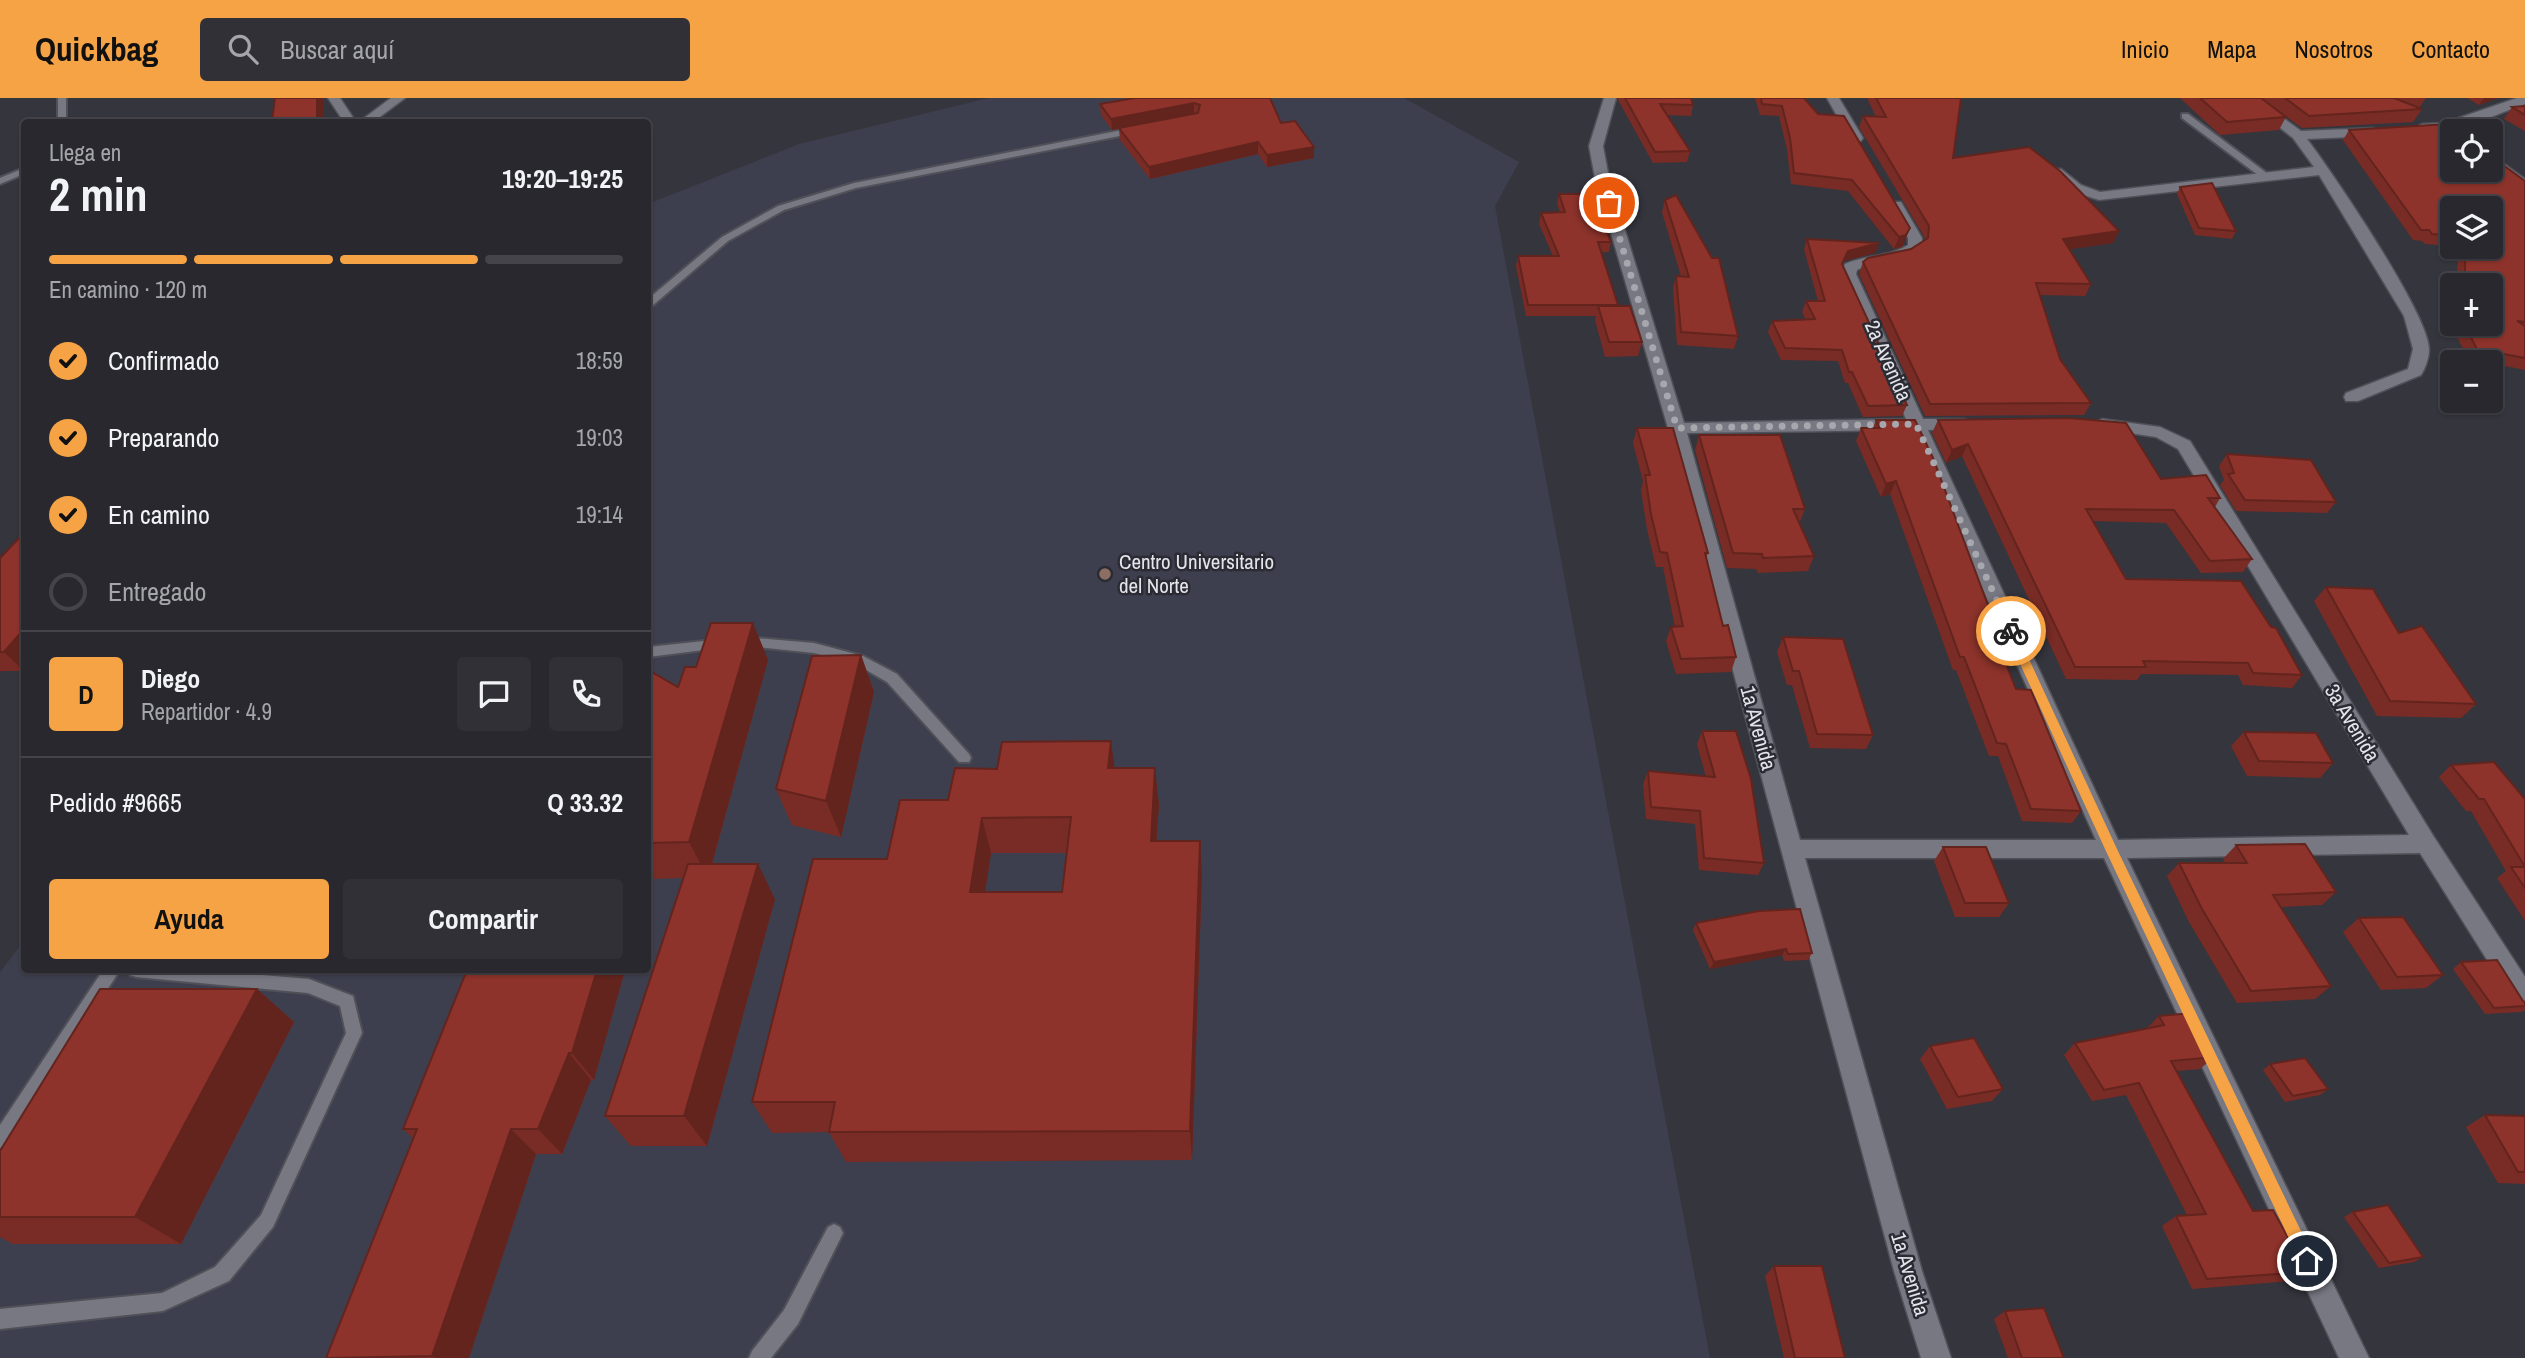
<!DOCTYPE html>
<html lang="es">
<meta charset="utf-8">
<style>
body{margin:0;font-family:"Archivo Narrow",sans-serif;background:#303036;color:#f1f3f6;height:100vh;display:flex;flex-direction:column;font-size:26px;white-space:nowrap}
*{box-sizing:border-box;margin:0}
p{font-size:23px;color:#a5a6aa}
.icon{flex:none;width:38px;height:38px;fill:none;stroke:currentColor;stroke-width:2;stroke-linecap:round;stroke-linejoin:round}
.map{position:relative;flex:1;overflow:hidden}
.drawer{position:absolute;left:21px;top:21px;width:630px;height:854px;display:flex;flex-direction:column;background:#28282e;border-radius:7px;box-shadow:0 2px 5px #0004,0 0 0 2px #44444a}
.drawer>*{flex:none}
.buttons{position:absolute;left:2440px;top:21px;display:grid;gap:14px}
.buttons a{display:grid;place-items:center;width:63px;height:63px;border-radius:7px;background:#28282e;box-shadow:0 2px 5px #0004,0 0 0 2px #44444a;font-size:35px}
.pin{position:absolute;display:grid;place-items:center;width:60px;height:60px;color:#fff;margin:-30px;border:4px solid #fff;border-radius:50%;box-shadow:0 2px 7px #0007}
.courier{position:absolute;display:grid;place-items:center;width:70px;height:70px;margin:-35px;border:5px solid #f5a345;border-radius:50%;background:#fff;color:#222;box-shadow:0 2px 9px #0007}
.head em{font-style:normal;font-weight:700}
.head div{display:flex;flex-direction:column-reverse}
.head{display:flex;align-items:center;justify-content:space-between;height:119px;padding:0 28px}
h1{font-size:46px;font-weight:700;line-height:52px}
.bar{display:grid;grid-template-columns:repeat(4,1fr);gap:10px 7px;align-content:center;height:84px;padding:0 28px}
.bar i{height:9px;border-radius:5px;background:#44444a}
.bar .current{background:#f5a345}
.bar p{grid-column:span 4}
.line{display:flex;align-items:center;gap:18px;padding:0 28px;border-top:2px solid #44444a}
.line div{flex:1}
.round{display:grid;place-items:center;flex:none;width:74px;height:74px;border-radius:7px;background:#303036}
ol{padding:0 28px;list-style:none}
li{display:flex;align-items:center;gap:21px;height:77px}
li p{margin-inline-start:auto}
li .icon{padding:7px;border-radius:50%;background:#f5a345;color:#111;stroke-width:4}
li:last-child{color:#a5a6aa}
li i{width:38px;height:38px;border:4px solid #44444a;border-radius:50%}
.button{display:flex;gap:14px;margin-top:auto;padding:14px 28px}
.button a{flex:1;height:80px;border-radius:7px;background:#f5a345;color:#111;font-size:28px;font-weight:700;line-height:80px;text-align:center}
.button a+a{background:#303036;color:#f1f3f6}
header{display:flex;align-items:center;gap:42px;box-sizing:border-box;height:98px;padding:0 35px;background:#f5a345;color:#111}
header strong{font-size:33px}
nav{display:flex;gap:38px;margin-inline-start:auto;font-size:24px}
.search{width:490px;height:63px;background:#303036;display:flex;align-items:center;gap:18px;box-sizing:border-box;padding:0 24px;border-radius:7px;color:#a5a6aa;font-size:26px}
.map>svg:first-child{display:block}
.built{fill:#3e3f4e}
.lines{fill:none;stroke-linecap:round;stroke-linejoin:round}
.lane-casing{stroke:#505158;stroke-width:4}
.street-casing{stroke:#505158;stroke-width:3}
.lane{fill:#777882;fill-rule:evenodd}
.street{fill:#777882;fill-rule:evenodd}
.wall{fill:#792c25;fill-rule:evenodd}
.shaded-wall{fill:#63241e}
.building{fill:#8d332b;stroke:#63241e;stroke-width:2;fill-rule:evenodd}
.route{fill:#f5a345}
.done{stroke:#a7a7ae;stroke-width:7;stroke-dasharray:0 12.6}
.education-dot{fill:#8d6e63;stroke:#2b2b34;stroke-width:2.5}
.labels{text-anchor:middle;stroke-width:5;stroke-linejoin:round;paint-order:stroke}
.street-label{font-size:21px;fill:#e4e5eb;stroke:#2b2b34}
.poi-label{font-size:21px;fill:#e4e5eb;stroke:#2b2b34;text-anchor:start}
</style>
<header>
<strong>Quickbag</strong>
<div class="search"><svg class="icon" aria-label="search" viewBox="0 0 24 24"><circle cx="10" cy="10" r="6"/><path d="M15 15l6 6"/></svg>Buscar aquí</div>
<nav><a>Inicio</a><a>Mapa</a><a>Nosotros</a><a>Contacto</a></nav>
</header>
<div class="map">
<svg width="2525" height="1260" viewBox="0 0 2525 1260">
<rect width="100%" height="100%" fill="#35353e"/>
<!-- built -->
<polygon class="built" points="989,0 1404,0 1519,64 1495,108 1710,1260 0,1260 0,874 24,843 24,872 648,872 648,106 799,46"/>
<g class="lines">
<defs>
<g id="lane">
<rect x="58" y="0" width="8" height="24"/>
<polygon points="2182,16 2188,16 2268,76 2268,80 2262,80 2182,20"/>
<polygon points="1137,29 1141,32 1140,34 856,90 784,112 728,143 652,208 648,209 648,201 722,139 778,108 854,85"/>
<polygon points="24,70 24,76 0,86 0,80"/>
<polygon points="743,539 814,545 863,558 897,576 969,656 971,660 969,664 959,664 887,584 854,565 814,555 738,547 736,544 738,541"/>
<polygon points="723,541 728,543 730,546 728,549 648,559 648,549"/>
<polygon points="103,872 120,872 6,1048 0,1050 0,1027"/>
<polygon points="128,872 207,872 309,881 353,898 362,935 273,1129 229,1183 163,1213 0,1231 0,1211 162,1195 215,1169 261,1117 346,935 340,908 308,895 136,879 130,877"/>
<polygon points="834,1126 840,1129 843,1135 798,1226 771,1260 749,1260 752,1253 784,1212 828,1129"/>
</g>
<g id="street">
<polygon points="328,0 340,0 356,24 344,24"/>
<polygon points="391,0 405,0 373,24 359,24"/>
<path d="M 1604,0 L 1616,0 L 1603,48 L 1609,80 L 1684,325 L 1906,321 L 1840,176 L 1845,166 C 1865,157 1889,159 1908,147 L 1908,140 L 1889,107 L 1891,104 L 1901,104 L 1922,140 L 1922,149 L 1905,160 L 1863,169 L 1857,172 L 1856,176 L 1923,321 L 1965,321 L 1974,326 L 1965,331 L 1928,332 L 2118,742 L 2409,737 L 2178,351 L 2156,339 L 2096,330 L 2093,326 L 2102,321 L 2160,329 L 2190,343 L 2434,739 L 2525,879 L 2525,911 L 2516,908 L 2420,755 L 2127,760 L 2369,1260 L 2339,1260 L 2104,760 L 1805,760 L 1922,1173 L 1951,1260 L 1921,1260 L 1894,1173 L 1668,330 L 1595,80 L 1589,48 ZM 1911,332 L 2096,742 L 1800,742 L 1687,335 Z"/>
<polygon points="1827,0 1839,0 1863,40 1861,43 1851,43"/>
<path d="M 2242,0 L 2256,0 L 2301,33 L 2373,30 L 2380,34 L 2373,38 L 2307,41 C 2332,74 2430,218 2429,252 C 2429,260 2425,271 2421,277 L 2358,303 L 2346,303 L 2344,299 L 2346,295 L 2408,271 L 2413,251 L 2404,218 L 2319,77 L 2099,102 L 2071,93 L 2049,74 L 2051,71 L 2061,71 L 2081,87 L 2100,94 L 2314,69 L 2293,40 Z"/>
<path d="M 2517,0 L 2525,0 L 2525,6 C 2503,14 2433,45 2415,30 L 2422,26 L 2444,25 Z"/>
<polygon points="2490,56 2525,81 2525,92 2490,67"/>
</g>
</defs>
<!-- lane casing -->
<use href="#lane" class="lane-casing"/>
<!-- street casing -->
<use href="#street" class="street-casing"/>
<!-- lane -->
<use href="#lane" class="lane"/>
<!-- street -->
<use href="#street" class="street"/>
</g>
<!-- wall -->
<g class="wall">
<polygon points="1270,0 1281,25 1314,49 1314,60 1267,69 1258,56 1150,81 1120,42 1119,31 1112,32 1101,17 1100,6"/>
<polygon points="1617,0 1691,0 1693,7 1691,18 1667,17 1690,53 1687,64 1653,65"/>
<polygon points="1755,0 1804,0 1910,130 1902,149 1894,151 1848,93 1791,86 1787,51 1779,18 1760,17"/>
<polygon points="1868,0 1961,0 1953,60 2119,133 2113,145 2070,151 2091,186 2085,198 2039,197 2060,261 2091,305 2084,317 1925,318 1859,176 1863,164 1911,151 1924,142 1925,140 1859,29 1863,18 1876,19 1868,2"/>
<polygon points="2180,0 2426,0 2419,10 2422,11 2413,24 2302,30 2273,9 2286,19 2279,32 2220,37"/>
<polygon points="2467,0 2498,0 2479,7"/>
<polygon points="2525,8 2525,33 2504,21 2512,9"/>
<polygon points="2349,32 2452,72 2525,83 2525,272 2490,265 2490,264 2469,262 2457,239 2457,226 2490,226 2490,187 2457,187 2458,149 2490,149 2452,110 2452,148 2425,146 2422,143 2413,142 2343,42"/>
<polygon points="2180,89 2236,133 2232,141 2195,137 2177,96"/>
<polygon points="1559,96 1593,112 1611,144 1609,154 1601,154 1618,208 1642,244 1638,258 1605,259 1595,222 1596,218 1526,218 1516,168 1518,158 1553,158 1539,126 1541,115 1560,114 1557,106"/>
<polygon points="1665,102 1738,238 1734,251 1677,247 1673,190 1676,178 1681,178 1662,114"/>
<polygon points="1807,141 1879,145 1875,155 1844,163 1842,168 1907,307 1902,318 1863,319 1848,285 1845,285 1838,263 1781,262 1768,234 1772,223 1806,222 1802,214 1806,203 1818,203 1804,151"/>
<polygon points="1876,322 1992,518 1989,523 2016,591 2081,713 2072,725 2022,723 1998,658 1989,658 1956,572 1953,572 1890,396 1881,399 1856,343 1861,330 1873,330"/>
<polygon points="1938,322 2161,381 2220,400 2215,409 2252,461 2243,474 2201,475 2166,425 2093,423 2126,481 2302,577 2292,590 2243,587 2238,577 2141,576 2137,582 2066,581 1962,358 1946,365 1932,335"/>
<polygon points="1637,330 1708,455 1706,460 1723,528 1736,559 1731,574 1676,576 1666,543 1671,529 1675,529 1663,469 1656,469 1647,431 1641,392 1643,383 1633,345"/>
<polygon points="1699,337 1805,411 1799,426 1814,458 1808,473 1758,475 1756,471 1727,470 1695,352"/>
<polygon points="2227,356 2336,404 2327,415 2236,413 2220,387 2224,382 2219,368"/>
<polygon points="0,460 24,573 1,573 0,574"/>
<polygon points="2326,489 2399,535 2476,606 2461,620 2377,618 2314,503"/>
<polygon points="753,525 768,562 712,766 775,801 707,1048 631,1048 605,1018 684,780 648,781 648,572 678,589 696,569"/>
<polygon points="1783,539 1873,637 1866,651 1810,650 1792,587 1787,587 1777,554"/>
<polygon points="861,557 874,594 841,739 792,727 776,691"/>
<polygon points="1702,633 1764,765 1758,777 1699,772 1695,726 1646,721 1643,686 1648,673 1706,679 1697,646"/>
<polygon points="2244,634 2333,665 2320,680 2247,678 2231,648"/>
<polygon points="2451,667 2525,701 2525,823 2497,780 2506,773 2471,713 2466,713 2439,679"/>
<path d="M 1115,670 L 1159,706 L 1156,743 L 1202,778 L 1192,1062 L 846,1064 L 829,1034 L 772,1035 L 752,1004 L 887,761 L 948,702 ZM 991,755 L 1067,755 L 1062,794 L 985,794 Z"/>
<polygon points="2236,747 2336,794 2322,807 2281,809 2331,888 2315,901 2237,905 2189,824 2167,778 2179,765 2225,765 2223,761"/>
<polygon points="1943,749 2009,805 1999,819 1955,819 1934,763"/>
<polygon points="2359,820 2443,877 2426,890 2381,892 2343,834"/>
<polygon points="1696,825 1812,855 1808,862 1784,863 1782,857 1710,871 1693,832"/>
<polygon points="2461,864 2525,904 2525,912 2521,914 2485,916 2453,871"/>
<polygon points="625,872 594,982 591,982 562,1056 536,1056 469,1260 326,1260 413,1040 403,1031"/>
<polygon points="257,891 294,924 181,1146 13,1146 0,1139 0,1053"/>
<polygon points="2159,918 2214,959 2200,971 2177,973 2253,1113 2307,1174 2290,1183 2192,1191 2162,1128 2176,1118 2187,1117 2126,997 2092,1003 2064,957 2075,945 2147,930"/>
<polygon points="1930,948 2003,991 1992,1003 1947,1011 1920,961"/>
<polygon points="2270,966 2328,991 2320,997 2285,1004 2263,972"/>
<polygon points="2485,1017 2525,1018 2525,1086 2498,1085 2466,1029"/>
<polygon points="2353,1114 2423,1159 2414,1164 2379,1170 2344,1119"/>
<polygon points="1774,1168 1845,1260 1784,1260 1765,1178"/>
<polygon points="2005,1213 2064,1260 2008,1260 1994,1221"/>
</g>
<!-- shaded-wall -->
<g class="shaded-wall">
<polygon points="317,0 323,0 323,24 315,24"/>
<polygon points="2484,0 2498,0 2479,7"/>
<polygon points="1194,5 1194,16 1112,32 1111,21"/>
<polygon points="1258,44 1258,56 1150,81 1149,69"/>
<polygon points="1314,49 1314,60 1267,69 1267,57"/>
<polygon points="1910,130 1902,149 1894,151 1899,139"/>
<polygon points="2119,133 2113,145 2058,153 2063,141"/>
<polygon points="1879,145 1875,155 1844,163 1838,177 1848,153"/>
<polygon points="1968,346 1962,358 1946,365 1952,352"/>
<polygon points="1896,383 1890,396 1881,399 1886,386"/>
<polygon points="753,525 768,562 708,780 689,744"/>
<polygon points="24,531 24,573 4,554"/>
<polygon points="861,557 874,594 841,739 826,703"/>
<polygon points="1111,643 1116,680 1108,670"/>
<polygon points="1155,670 1159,706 1154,778 1151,743"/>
<polygon points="982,720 991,755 980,828 970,794"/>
<polygon points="1200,743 1202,778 1192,1062 1190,1033"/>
<polygon points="758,766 775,801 707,1048 684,1018"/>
<polygon points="1786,851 1782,857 1710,871 1714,864"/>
<polygon points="597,872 625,872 594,982 572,955"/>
<polygon points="257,891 294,924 181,1146 135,1119"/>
<polygon points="569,955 591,982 562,1056 538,1031"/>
<polygon points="511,1031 536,1056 469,1260 436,1260 432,1258"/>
</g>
<!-- building -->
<g class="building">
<polygon points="275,0 317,0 317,21 315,24 272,24"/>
<polygon points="1135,0 1270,0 1281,25 1295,23 1314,49 1267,57 1258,44 1149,69 1119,30 1198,15 1200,7 1194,5 1111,21 1100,6"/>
<polygon points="1625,0 1691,0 1693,7 1660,6 1690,53 1655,54"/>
<polygon points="1761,0 1804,0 1818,16 1844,18 1910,130 1906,137 1899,139 1852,82 1794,75 1790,40 1782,8 1762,6"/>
<polygon points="1876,0 1961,0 1953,60 2029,49 2060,73 2119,133 2063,141 2091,186 2036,185 2060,261 2091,305 1930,306 1863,164 1868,160 1911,151 1928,140 1929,128 1863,18 1886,19"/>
<polygon points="2200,0 2261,0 2286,19 2227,24"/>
<polygon points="2285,0 2394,0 2422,11 2309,18"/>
<polygon points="2525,8 2525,17 2512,9"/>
<polygon points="2449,26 2456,33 2452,33 2452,72 2490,72 2490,67 2503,67 2525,83 2525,224 2517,223 2525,228 2525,260 2477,251 2465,228 2465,226 2490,226 2490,187 2465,187 2465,149 2490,149 2490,110 2452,110 2452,137 2432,136 2429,132 2421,132 2349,32"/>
<polygon points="2212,85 2236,133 2199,130 2180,89"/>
<polygon points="1559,96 1588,96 1593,112 1598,112 1611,144 1598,144 1618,207 1528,207 1518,158 1559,158 1541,115 1565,114"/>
<polygon points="1676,97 1712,160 1719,160 1738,238 1681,234 1676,178 1689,179 1665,102"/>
<polygon points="1807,141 1879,145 1848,153 1842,166 1907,307 1868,308 1852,274 1849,274 1842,252 1785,250 1772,223 1815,221 1806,203 1825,203"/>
<polygon points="1598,208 1630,208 1642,244 1609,244"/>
<polygon points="2069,320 2126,325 2161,381 2206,377 2220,400 2208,400 2252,461 2210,463 2174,412 2086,411 2126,481 2241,483 2271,529 2276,530 2302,577 2253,575 2248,565 2143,563 2146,569 2075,569 1968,346 1952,352 1938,322"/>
<polygon points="1876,322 1915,322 1933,360 1992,518 1987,518 2016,591 2031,592 2081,713 2031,711 2006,646 1997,645 1964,559 1960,559 1896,383 1886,386 1861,330 1880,330"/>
<polygon points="1637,330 1673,330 1708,455 1705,455 1723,528 1728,527 1736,559 1681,561 1671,529 1683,528 1667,455 1660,454 1651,416 1645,377 1650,377"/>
<polygon points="1699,337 1780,337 1805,411 1793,411 1814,458 1763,460 1762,456 1733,455"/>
<polygon points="2227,356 2311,362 2336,404 2245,402 2228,376 2234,375"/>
<polygon points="23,436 24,436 24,531 4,554 0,554 0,460"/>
<polygon points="2326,489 2373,491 2399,535 2422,528 2476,606 2390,603"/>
<polygon points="711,525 753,525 689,744 648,745 648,572 678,589 685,569 696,569"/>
<polygon points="1783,539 1843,541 1873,637 1817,636 1799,573 1793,573"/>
<polygon points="861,557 826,703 776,691 812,558"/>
<polygon points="1702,633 1736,633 1751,681 1764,765 1704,760 1700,713 1651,709 1648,673 1715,679"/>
<polygon points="2244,634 2316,635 2333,665 2259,663"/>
<path d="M 1111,643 L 1108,670 L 1155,670 L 1151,743 L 1200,743 L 1190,1033 L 829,1034 L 835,1004 L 752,1004 L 813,761 L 887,761 L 900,702 L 948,702 L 955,670 L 997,671 L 1002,644 ZM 1071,719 L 1062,794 L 970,794 L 982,720 Z"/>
<polygon points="2494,664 2525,701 2525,790 2511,769 2525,769 2484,701 2479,701 2451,667"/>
<polygon points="2305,746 2336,794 2273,797 2331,888 2251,893 2202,811 2179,765 2247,765 2236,747"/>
<polygon points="1943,749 1986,749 2009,805 1965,805"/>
<polygon points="688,766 758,766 684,1018 605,1018"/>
<polygon points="1800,811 1812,855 1788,856 1786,851 1714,864 1696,825 1759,813"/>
<polygon points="2403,819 2443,877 2397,879 2359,820"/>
<polygon points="2497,862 2523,903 2525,904 2525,908 2494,910 2461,864"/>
<polygon points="467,872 597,872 572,955 569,955 538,1031 511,1031 432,1258 326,1260 417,1031 403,1031"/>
<polygon points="100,891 257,891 135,1119 0,1119 0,1053"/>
<polygon points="2191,915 2214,959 2171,963 2253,1113 2273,1112 2307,1174 2207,1181 2176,1118 2206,1116 2139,985 2104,992 2075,945 2164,927 2159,918"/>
<polygon points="1974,940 2003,991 1958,999 1930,948"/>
<polygon points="2305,960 2328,991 2293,998 2270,966"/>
<polygon points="2485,1017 2525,1018 2525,1074 2518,1074"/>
<polygon points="2388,1107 2423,1159 2389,1165 2353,1114"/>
<polygon points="1774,1168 1822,1168 1845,1260 1795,1260"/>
<polygon points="2044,1210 2064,1260 2022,1260 2005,1213"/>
</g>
<!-- route -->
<polygon class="route" points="2011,529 2016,533 2117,751 2313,1158 2315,1163 2313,1168 2307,1171 2302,1168 2105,751 2005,533"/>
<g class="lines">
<!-- done -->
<polyline class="done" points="1609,105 1677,330 1916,326 2011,533"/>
</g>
<!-- markers -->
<circle class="education-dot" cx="1105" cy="476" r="7"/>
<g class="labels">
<!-- street labels -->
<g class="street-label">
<text transform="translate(1888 263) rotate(66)" y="7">2a Avenida</text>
<text transform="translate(2352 625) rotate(59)" y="7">3a Avenida</text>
<text transform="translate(1758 630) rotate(75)" y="7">1a Avenida</text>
<text transform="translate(1910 1176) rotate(73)" y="7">1a Avenida</text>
</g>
<!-- poi labels -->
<g class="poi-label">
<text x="1119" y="471">Centro Universitario<tspan x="1119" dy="24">del Norte</tspan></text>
</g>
</g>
</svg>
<div class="buttons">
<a><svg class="icon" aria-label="locate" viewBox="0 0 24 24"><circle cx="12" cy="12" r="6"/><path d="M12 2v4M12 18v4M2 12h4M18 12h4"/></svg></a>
<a><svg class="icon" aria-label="layers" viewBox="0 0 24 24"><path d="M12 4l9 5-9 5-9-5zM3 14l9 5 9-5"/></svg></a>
<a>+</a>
<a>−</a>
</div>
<div class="pin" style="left:1609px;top:105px;background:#ea580c"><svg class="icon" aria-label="bag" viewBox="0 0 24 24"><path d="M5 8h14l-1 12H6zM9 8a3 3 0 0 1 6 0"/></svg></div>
<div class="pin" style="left:2307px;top:1163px;background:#1f2937"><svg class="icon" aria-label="home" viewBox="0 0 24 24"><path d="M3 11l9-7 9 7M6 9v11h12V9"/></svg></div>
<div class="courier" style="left:2011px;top:533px"><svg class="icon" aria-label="bike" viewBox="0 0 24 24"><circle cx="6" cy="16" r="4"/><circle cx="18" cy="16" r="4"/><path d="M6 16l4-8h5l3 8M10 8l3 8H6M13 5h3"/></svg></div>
<section class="drawer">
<div class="head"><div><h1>2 min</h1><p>Llega en</p></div><em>19:20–19:25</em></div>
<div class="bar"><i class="current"></i><i class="current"></i><i class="current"></i><i></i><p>En camino · 120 m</p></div>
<ol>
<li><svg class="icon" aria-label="check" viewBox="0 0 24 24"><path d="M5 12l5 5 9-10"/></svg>Confirmado<p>18:59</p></li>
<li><svg class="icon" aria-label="check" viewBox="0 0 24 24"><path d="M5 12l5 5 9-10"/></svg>Preparando<p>19:03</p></li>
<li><svg class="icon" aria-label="check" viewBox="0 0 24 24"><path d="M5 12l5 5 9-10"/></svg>En camino<p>19:14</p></li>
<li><i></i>Entregado</li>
</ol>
<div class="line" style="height:126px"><b class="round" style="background:#f5a345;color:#111">D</b><div><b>Diego</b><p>Repartidor · 4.9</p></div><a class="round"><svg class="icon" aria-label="chat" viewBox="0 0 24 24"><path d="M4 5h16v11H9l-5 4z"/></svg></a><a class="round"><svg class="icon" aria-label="phone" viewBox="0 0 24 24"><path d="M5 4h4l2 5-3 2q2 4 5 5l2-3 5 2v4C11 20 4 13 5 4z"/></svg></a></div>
<div class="line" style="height:91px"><div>Pedido #9665</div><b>Q 33.32</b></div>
<div class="button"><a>Ayuda</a><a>Compartir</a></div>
</section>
</div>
